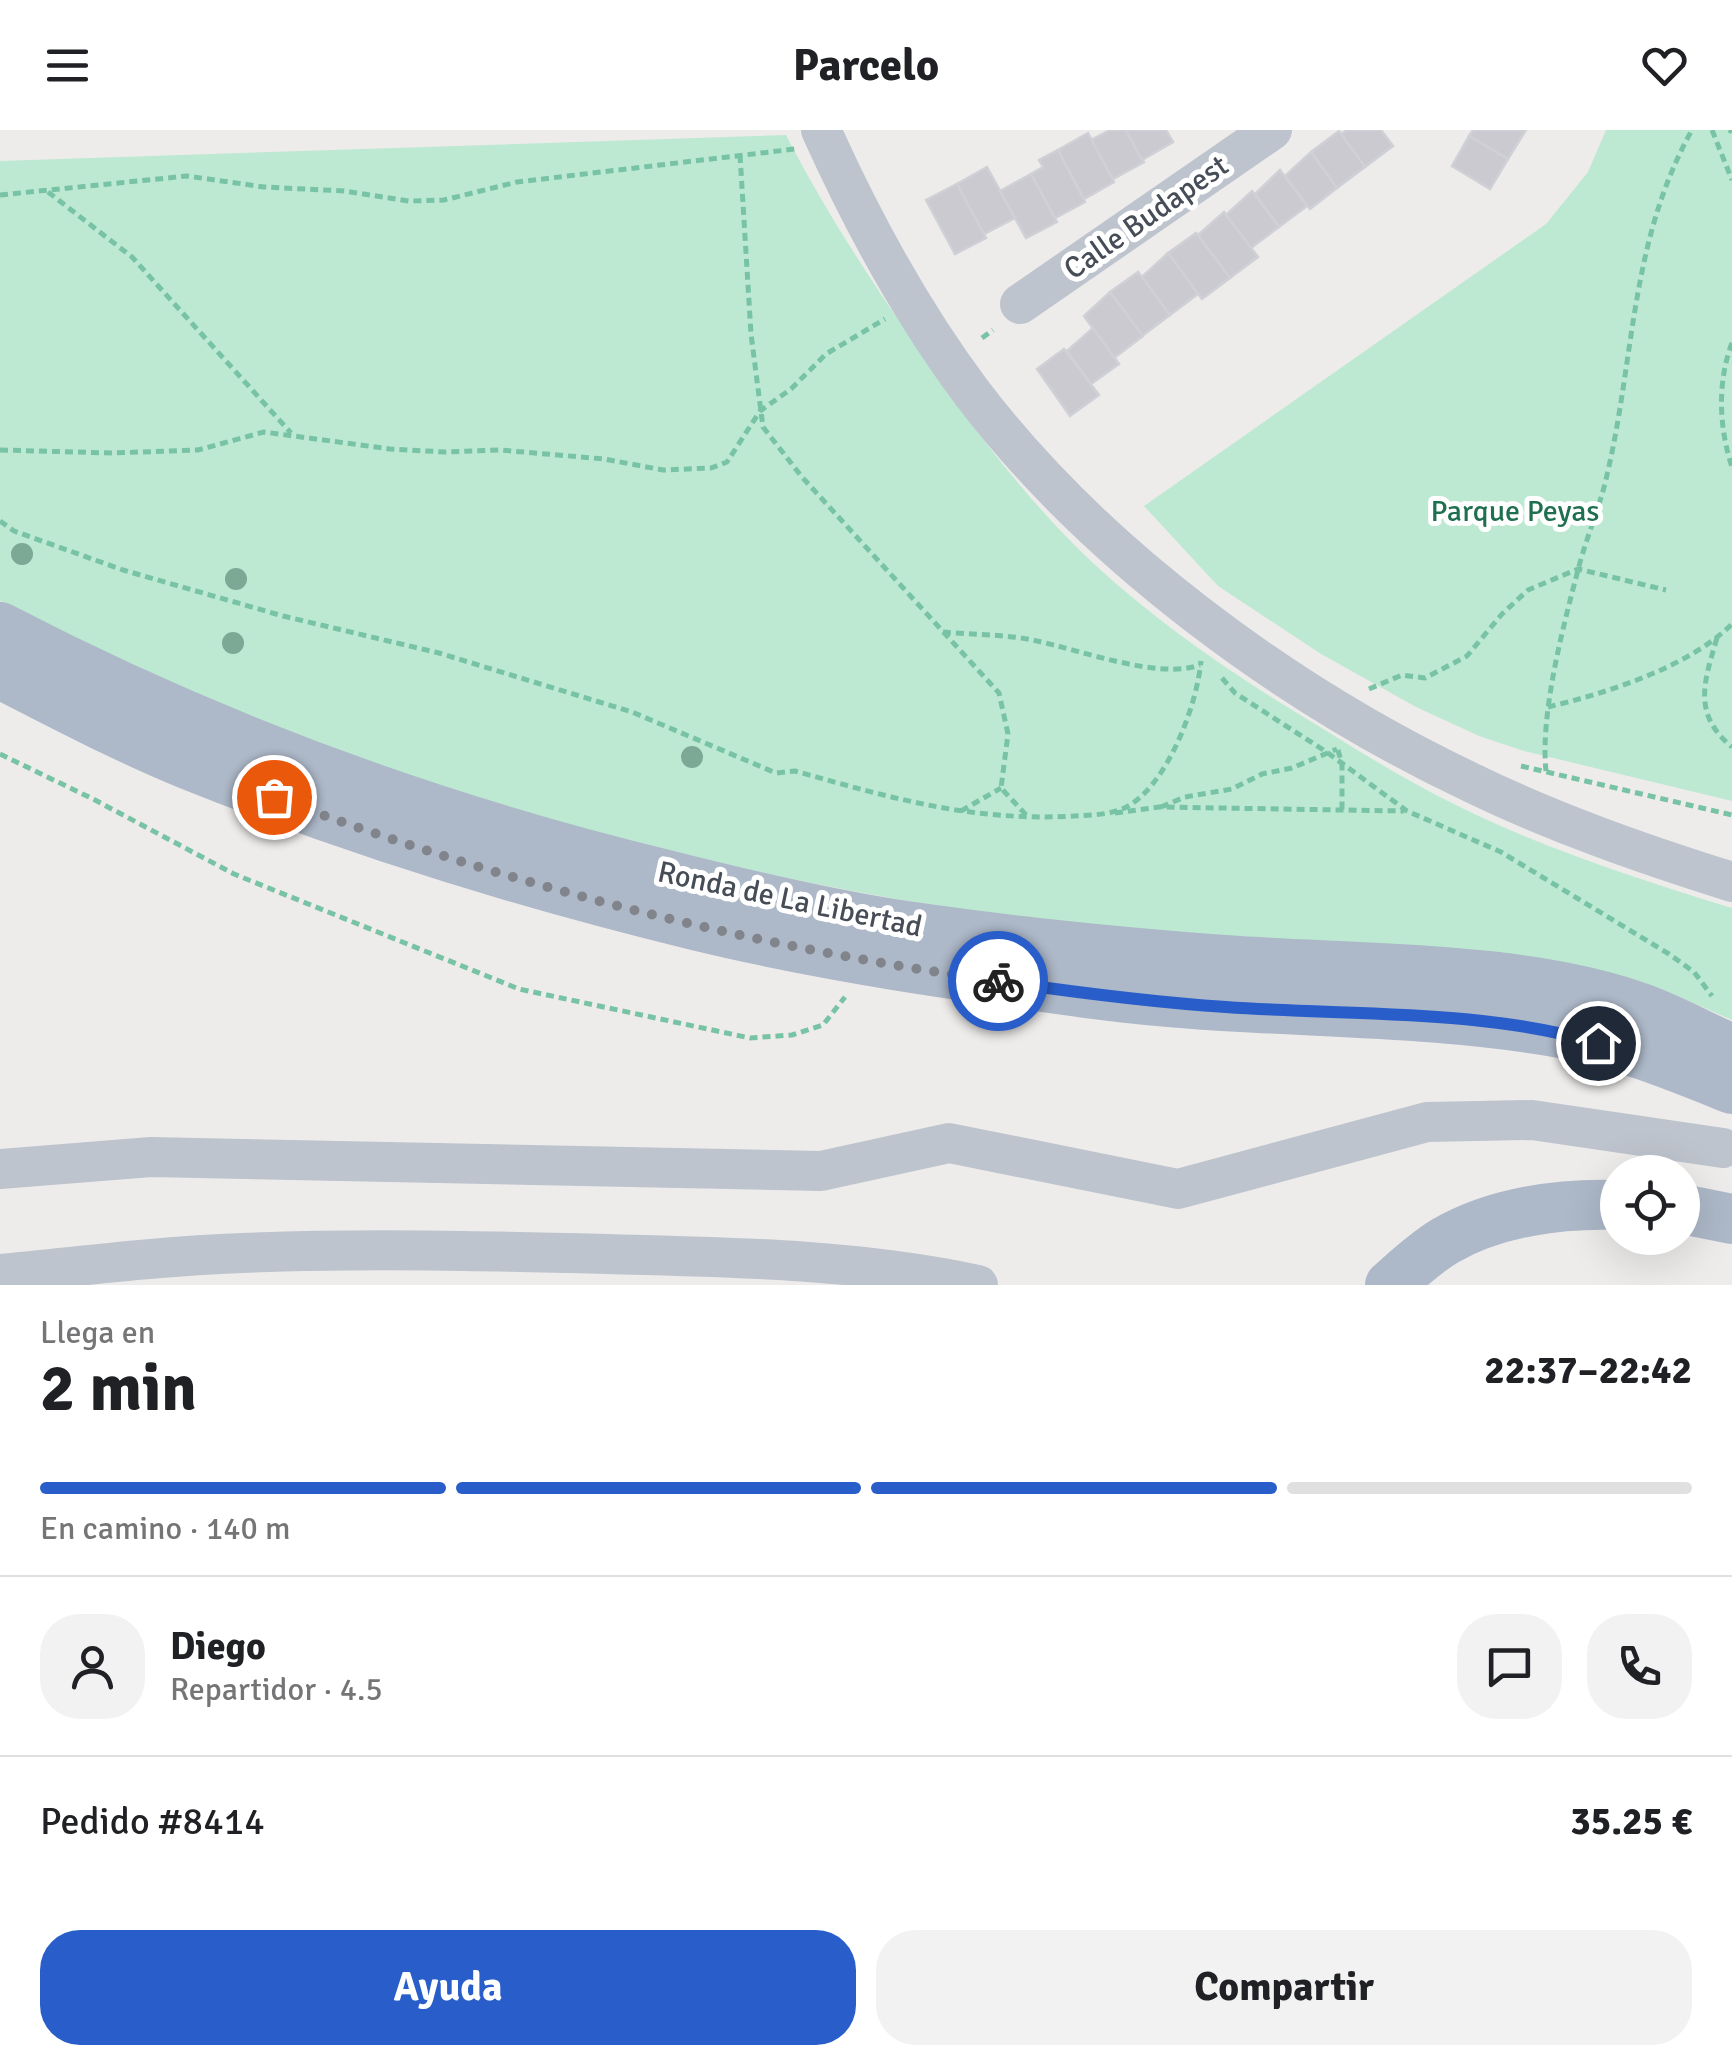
<!DOCTYPE html>
<html lang="es">
<meta charset="utf-8">
<style>
body{margin:0;font-family:Signika,sans-serif;background:#f2f2f2;color:#202124;height:100vh;display:flex;flex-direction:column;font-size:38px;white-space:nowrap}
*{box-sizing:border-box;margin:0}
p{font-size:32px;color:#757577}
.icon{flex:none;width:55px;height:55px;fill:none;stroke:currentColor;stroke-width:2;stroke-linecap:round;stroke-linejoin:round}
.map{position:relative;height:1155px;overflow:hidden}
.sheet{display:flex;flex-direction:column;background:#fff;flex:1}
.sheet>*{flex:none}
.fabs{position:absolute;left:1600px;top:1025px;display:grid;gap:20px}
.fabs a{display:grid;place-items:center;width:100px;height:100px;border-radius:50%;background:#fff;box-shadow:0 10px 40px #0002;font-size:50px}
.pin{position:absolute;display:grid;place-items:center;width:85px;height:85px;color:#fff;margin:-42px;border:5px solid #fff;border-radius:50%;box-shadow:0 2px 10px #0007}
.courier{position:absolute;display:grid;place-items:center;width:100px;height:100px;margin:-50px;border:8px solid #295eca;border-radius:50%;background:#fff;color:#222;box-shadow:0 2px 12px #0007}
.headline em{font-style:normal;font-weight:800}
.headline div{display:flex;flex-direction:column-reverse}
.headline{display:flex;align-items:center;justify-content:space-between;height:170px;padding:0 40px}
h1{font-size:65px;font-weight:800;line-height:75px}
.bar{display:grid;grid-template-columns:repeat(4,1fr);gap:15px 10px;align-content:center;height:120px;padding:0 40px}
.bar i{height:12px;border-radius:8px;background:#e0e0e0}
.bar .active{background:#295eca}
.bar p{grid-column:span 4}
.line{display:flex;align-items:center;gap:25px;padding:0 40px;border-top:2px solid #e0e0e0}
.line div{flex:1}
.round{display:grid;place-items:center;flex:none;width:105px;height:105px;border-radius:40px;background:#f2f2f2}
.primary-button{display:flex;gap:20px;margin-top:auto;padding:20px 40px}
.primary-button a{flex:1;height:115px;border-radius:40px;background:#295eca;color:#fff;font-size:40px;font-weight:800;line-height:115px;text-align:center}
.primary-button a+a{background:#f2f2f2;color:#202124}
header{display:flex;justify-content:space-between;align-items:center;height:130px;padding:0 40px;background:#fff;font-size:45px;font-weight:800}
.map>svg:first-child{display:block}
.green{fill:#bde9d2}
.building{fill:#cacad0;stroke:#d0d1d7;stroke-width:2.5}
.lines{fill:none;stroke-linecap:round;stroke-linejoin:round}
.path{stroke:#78c3a6;stroke-width:5;stroke-dasharray:8 5;stroke-linecap:butt}
.minor{stroke:#bec4cd;stroke-width:40}
.major{stroke:#adb8c8;stroke-width:50}
.tree{fill:#7ca896}
.done{stroke:#81858b;stroke-width:10;stroke-dasharray:0 18}
.route{stroke:#295eca;stroke-width:12}
.labels{text-anchor:middle;stroke-width:10;stroke-linejoin:round;paint-order:stroke}
.street-label{font-size:30px;fill:#464d57;stroke:#fff}
.park-label{font-size:30px;fill:#1f7050;stroke:#fff}
</style>
<header><svg class="icon" aria-label="menu" viewBox="0 0 24 24"><path d="M4 6h16M4 12h16M4 18h16"/></svg>Parcelo<svg class="icon" aria-label="heart" viewBox="0 0 24 24"><path d="M12 20l-8-8c-3-5 5-10 8-4 3-6 11-1 8 4z"/></svg></header>
<div class="map">
<svg width="1732" height="1155" viewBox="0 0 1732 1155">
<rect width="100%" height="100%" fill="#eeeceb"/>
<!-- green -->
<g class="green">
<polygon points="1606,0 1732,0 1732,671 1524,621 1479,606 1416,577 1321,524 1218,456 1144,376 1546,94 1588,42"/>
<path d="M 786,5 C 822,75 864,140 908,204 C 963,285 1021,365 1093,433 C 1163,498 1243,551 1325,600 C 1368,627 1411,653 1456,675 C 1544,719 1639,749 1732,778 L 1732,890 L 1666,861 C 1522,845 1379,829 1236,813 C 1110,799 983,786 858,762 C 563,707 267,611 0,471 L 0,31 Z"/>
</g>
<!-- building -->
<g class="building">
<polygon points="1110,0 1126,0 1144,32 1113,49 1091,10"/>
<polygon points="1126,0 1166,0 1173,12 1142,30"/>
<polygon points="1347,0 1381,0 1393,16 1365,37 1341,4"/>
<polygon points="1473,0 1526,0 1508,29 1469,6"/>
<polygon points="1339,1 1365,37 1337,58 1311,22"/>
<polygon points="1088,3 1114,52 1084,69 1058,20"/>
<polygon points="1469,6 1508,29 1490,59 1452,36"/>
<polygon points="1058,20 1085,72 1055,88 1031,44 1043,37 1039,30"/>
<polygon points="1311,22 1337,58 1310,79 1285,46"/>
<polygon points="987,37 1015,88 984,104 957,54"/>
<polygon points="1280,40 1307,76 1279,97 1255,64"/>
<polygon points="1031,44 1057,92 1026,108 1000,61"/>
<polygon points="957,54 986,108 955,124 926,70"/>
<polygon points="1252,61 1279,97 1251,118 1226,85"/>
<polygon points="1224,82 1258,127 1230,148 1198,105"/>
<polygon points="1196,103 1230,148 1202,169 1168,123"/>
<polygon points="1168,123 1198,164 1170,185 1142,147"/>
<polygon points="1138,142 1170,185 1142,206 1110,162"/>
<polygon points="1110,162 1143,206 1114,228 1084,186"/>
<polygon points="1093,198 1119,234 1091,254 1067,221"/>
<polygon points="1064,219 1099,265 1070,286 1037,239"/>
</g>
<g class="lines">
<!-- path -->
<g class="path">
<polyline points="1712,0 1732,50"/>
<polyline points="1729,0 1732,2"/>
<polyline points="740,25 751,204 763,297 802,347 999,563 1008,604 1001,658 1028,687"/>
<polyline points="48,62 132,127 291,303"/>
<polyline points="0,65 187,46 264,57 344,61 409,71 444,70 517,52 795,19"/>
<polyline points="982,208 993,200"/>
<path d="M 1732,213 C 1717,252 1719,298 1732,337"/>
<polyline points="0,320 112,323 198,320 264,302 390,319 445,322 500,320 604,329 663,340 711,338 727,332 760,281 791,259 826,224 885,189"/>
<path d="M 0,391 L 14,401 L 123,440 L 283,486 L 439,523 L 632,582 L 776,643 L 795,641 C 891,668 973,692 1074,686 C 1093,685 1117,685 1133,673 C 1170,647 1197,574 1201,531"/>
<path d="M 943,502 C 973,505 1007,504 1037,511 C 1080,520 1159,550 1200,535"/>
<path d="M 1717,508 C 1704,552 1692,584 1732,617"/>
<polyline points="1222,548 1235,563 1328,623 1407,681 1501,722 1669,824 1694,842 1712,866"/>
<polyline points="1369,559 1402,545 1425,548 1467,526 1502,484 1528,460 1578,439 1666,460"/>
<path d="M 1548,577 C 1607,563 1689,537 1732,494"/>
<polyline points="1338,620 1342,635 1342,682"/>
<polyline points="0,624 93,669 234,744 519,859 750,908 792,905 823,895 845,867"/>
<polyline points="1521,636 1732,685"/>
<path d="M 1546,641 C 1540,584 1563,497 1578,440 C 1586,408 1600,377 1607,345 C 1635,226 1630,111 1692,0"/>
<polyline points="1161,677 1185,667 1232,659 1262,644 1292,638 1337,619"/>
<polyline points="961,681 1001,658"/>
<polyline points="1115,683 1159,677 1404,681"/>
</g>
<!-- minor -->
<g class="minor">
<path d="M 821,0 C 862,91 912,183 972,263 C 1095,425 1287,565 1470,652 C 1554,693 1643,724 1732,752"/>
<polyline points="1020,174 1272,0"/>
<polyline points="0,1039 151,1027 821,1041 949,1013 1178,1059 1427,992 1532,990 1723,1018"/>
<path d="M 0,1144 C 81,1136 161,1126 242,1123 C 364,1118 486,1121 607,1124 C 730,1127 858,1129 978,1155"/>
</g>
<!-- major -->
<g class="major">
<path d="M 0,497 C 211,607 436,689 667,745 C 746,765 826,784 906,796 C 1016,812 1128,823 1239,831 C 1363,839 1526,836 1641,878 C 1672,889 1702,906 1732,919"/>
<path d="M 0,544 C 62,575 123,608 187,634 C 351,700 522,753 694,795 C 825,827 960,846 1094,864 C 1249,885 1406,876 1561,903 C 1619,913 1677,937 1732,959"/>
<polyline points="1682,1079 1732,1089"/>
<path d="M 1390,1155 C 1407,1140 1425,1123 1445,1111 C 1495,1082 1560,1073 1618,1075"/>
</g>
</g>
<!-- trees -->
<g class="tree">
<circle cx="22" cy="424" r="11"/>
<circle cx="236" cy="449" r="11"/>
<circle cx="233" cy="513" r="11"/>
<circle cx="692" cy="627" r="11"/>
</g>
<g class="lines">
<!-- done -->
<path class="done" d="M 274,667 C 506,755 752,817 998,851"/>
<!-- route -->
<path class="route" d="M 998,851 C 1073,862 1149,872 1226,877 C 1349,886 1477,878 1598,913"/>
</g>
<g class="labels">
<!-- street labels -->
<g class="street-label">
<text transform="translate(1146 87) rotate(-35)" y="10">Calle Budapest</text>
<text transform="translate(790 769) rotate(12)" y="10">Ronda de La Libertad</text>
</g>
<!-- park labels -->
<g class="park-label">
<text x="1515" y="391">Parque Peyas</text>
</g>
</g>
</svg>
<div class="fabs">
<a><svg class="icon" aria-label="locate" viewBox="0 0 24 24"><circle cx="12" cy="12" r="6"/><path d="M12 2v4M12 18v4M2 12h4M18 12h4"/></svg></a>
</div>
<div class="pin" style="left:274px;top:667px;background:#ea580c"><svg class="icon" aria-label="bag" viewBox="0 0 24 24"><path d="M5 8h14l-1 12H6zM9 8a3 3 0 0 1 6 0"/></svg></div>
<div class="pin" style="left:1598px;top:913px;background:#1f2937"><svg class="icon" aria-label="home" viewBox="0 0 24 24"><path d="M3 11l9-7 9 7M6 9v11h12V9"/></svg></div>
<div class="courier" style="left:998px;top:851px"><svg class="icon" aria-label="bike" viewBox="0 0 24 24"><circle cx="6" cy="16" r="4"/><circle cx="18" cy="16" r="4"/><path d="M6 16l4-8h5l3 8M10 8l3 8H6M13 5h3"/></svg></div>
</div>
<section class="sheet">
<div class="headline"><div><h1>2 min</h1><p>Llega en</p></div><em>22:37–22:42</em></div>
<div class="bar"><i class="active"></i><i class="active"></i><i class="active"></i><i></i><p>En camino · 140 m</p></div>
<div class="line" style="height:180px"><a class="round"><svg class="icon" aria-label="person" viewBox="0 0 24 24"><circle cx="12" cy="8" r="4"/><path d="M4 21q1-7 8-7t8 7"/></svg></a><div><b>Diego</b><p>Repartidor · 4.5</p></div><a class="round"><svg class="icon" aria-label="chat" viewBox="0 0 24 24"><path d="M4 5h16v11H9l-5 4z"/></svg></a><a class="round"><svg class="icon" aria-label="phone" viewBox="0 0 24 24"><path d="M5 4h4l2 5-3 2q2 4 5 5l2-3 5 2v4C11 20 4 13 5 4z"/></svg></a></div>
<div class="line" style="height:130px"><div>Pedido #8414</div><b>35.25 €</b></div>
<div class="primary-button"><a>Ayuda</a><a>Compartir</a></div>
</section>
